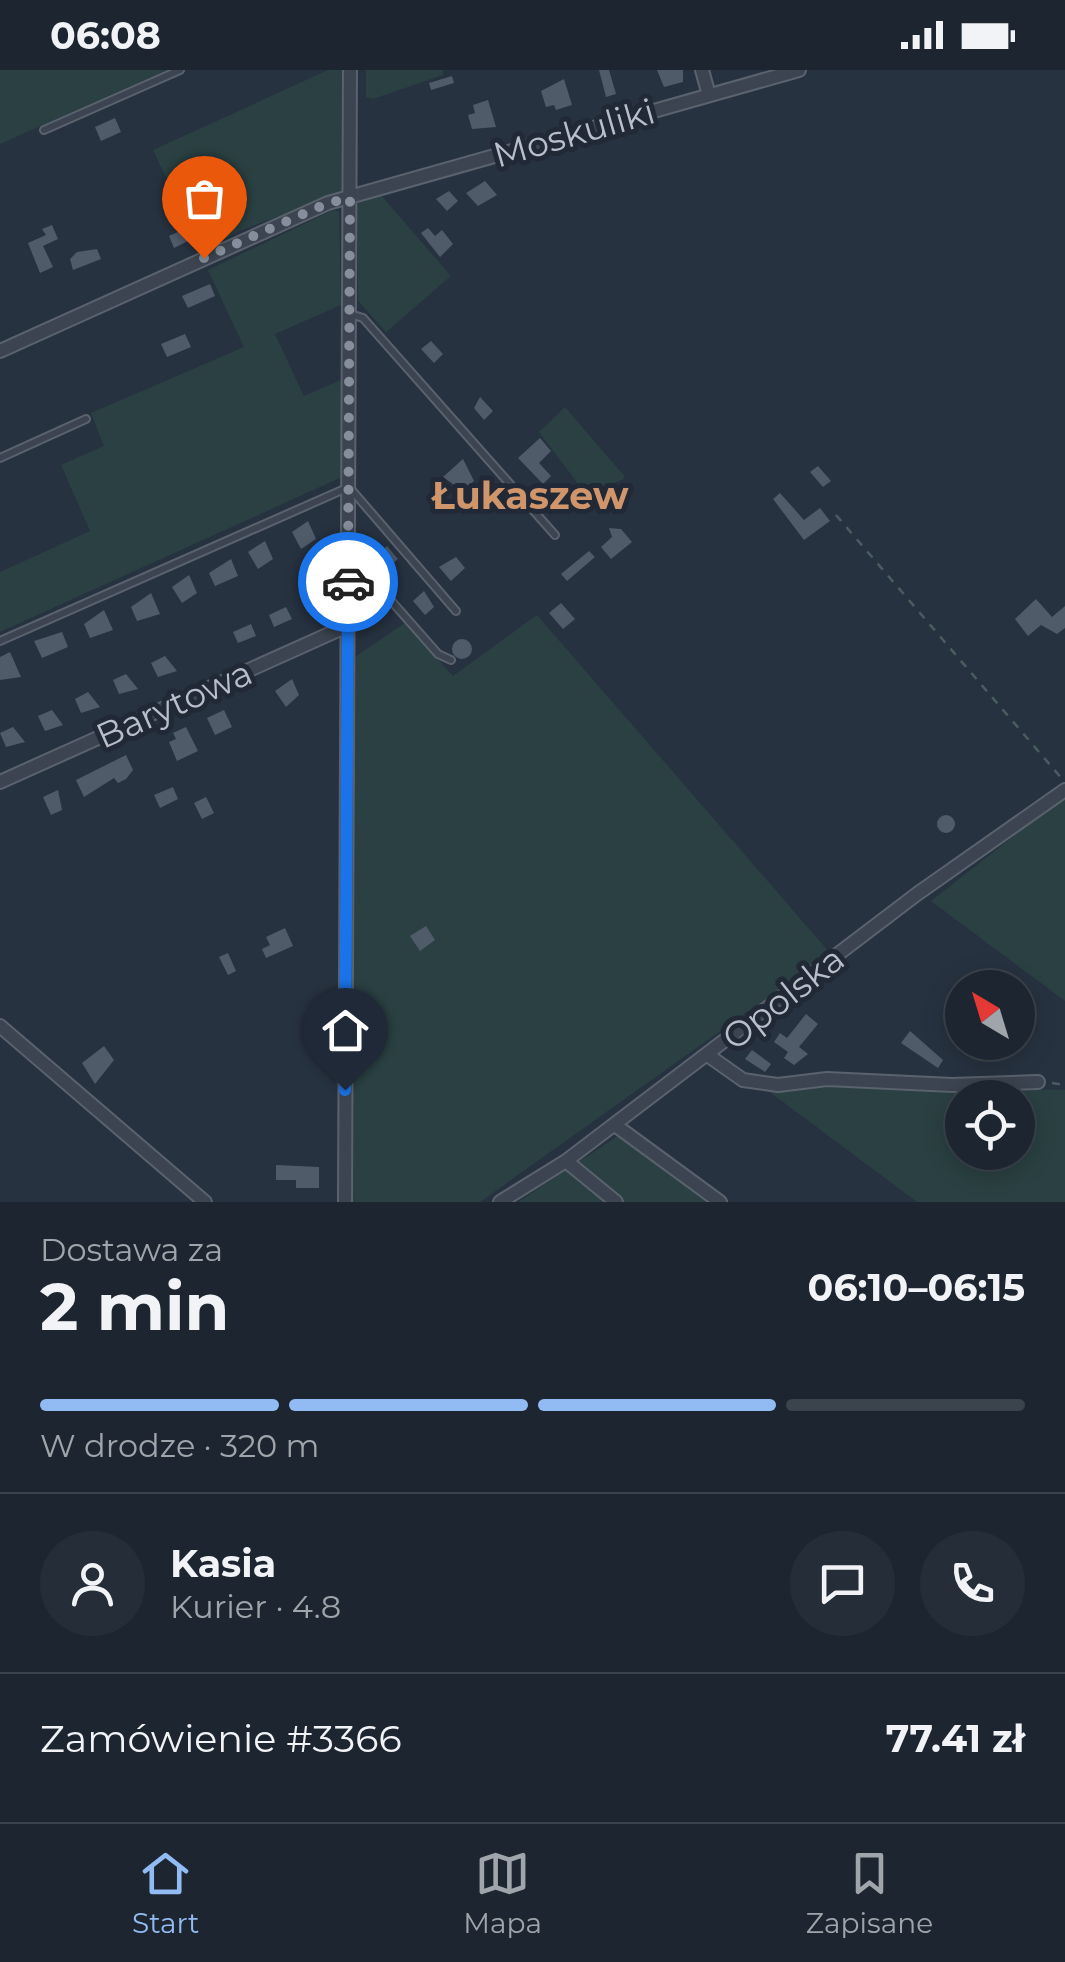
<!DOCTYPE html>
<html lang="pl">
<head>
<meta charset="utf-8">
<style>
	:root { --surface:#1d2630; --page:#252e38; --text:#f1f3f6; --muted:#a0a5ab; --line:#3b434c; --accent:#93bbf3 }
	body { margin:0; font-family:Montserrat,sans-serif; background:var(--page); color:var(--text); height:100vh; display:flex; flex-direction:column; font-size:38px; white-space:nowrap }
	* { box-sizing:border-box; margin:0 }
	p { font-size:32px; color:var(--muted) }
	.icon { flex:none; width:55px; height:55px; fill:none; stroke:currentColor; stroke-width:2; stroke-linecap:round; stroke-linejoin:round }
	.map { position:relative; height:1132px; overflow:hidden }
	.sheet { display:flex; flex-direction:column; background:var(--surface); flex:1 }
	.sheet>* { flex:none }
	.needle { width:65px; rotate:322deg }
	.tools { position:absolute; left:945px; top:900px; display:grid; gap:20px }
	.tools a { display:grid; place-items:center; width:90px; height:90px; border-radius:50%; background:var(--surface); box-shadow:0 5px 25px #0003,0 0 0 2px var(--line); font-size:50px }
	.pin { position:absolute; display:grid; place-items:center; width:85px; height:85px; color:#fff; margin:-102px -42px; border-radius:50% 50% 50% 0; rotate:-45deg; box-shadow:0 0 10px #0007 }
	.pin .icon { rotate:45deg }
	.courier { position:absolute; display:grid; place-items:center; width:100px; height:100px; margin:-50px; border:8px solid #1a73e8; border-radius:50%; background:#fff; color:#222; box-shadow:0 2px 12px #0007 }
	.head em { font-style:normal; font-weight:700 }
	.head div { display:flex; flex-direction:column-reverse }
	.head { display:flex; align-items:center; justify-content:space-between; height:170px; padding:0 40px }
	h1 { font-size:65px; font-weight:700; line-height:75px }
	.bar { display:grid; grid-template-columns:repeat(4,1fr); gap:15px 10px; align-content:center; height:120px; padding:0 40px }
	.bar i { height:12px; border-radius:8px; background:var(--line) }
	.bar .active { background:var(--accent) }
	.bar p { grid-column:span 4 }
	.line { display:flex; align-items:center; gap:25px; padding:0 40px; border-top:2px solid var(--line) }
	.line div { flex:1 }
	.round { display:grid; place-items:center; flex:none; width:105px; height:105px; border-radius:52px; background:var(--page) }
	.status { display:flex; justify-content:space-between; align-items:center; height:70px; padding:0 50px; background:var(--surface); direction:ltr }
	.status svg { height:28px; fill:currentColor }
	.tabs { display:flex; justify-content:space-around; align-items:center; height:140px; border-top:2px solid var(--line); background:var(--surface); font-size:28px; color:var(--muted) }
	.tabs a { display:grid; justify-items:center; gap:5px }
	.tabs .active { color:var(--accent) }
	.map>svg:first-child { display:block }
	.green { fill:#2a4042; fill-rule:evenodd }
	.building { fill:#505b6a }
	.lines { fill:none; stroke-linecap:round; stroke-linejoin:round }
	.service-casing { stroke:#59626d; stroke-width:10 }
	.minor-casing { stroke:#59626d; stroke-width:16 }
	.path { stroke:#495d5f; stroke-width:2.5; stroke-dasharray:8 8; stroke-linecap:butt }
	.service { stroke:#3b4450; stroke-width:6 }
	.minor { stroke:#3b4450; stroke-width:12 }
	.done { stroke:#858e9a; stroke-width:10; stroke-dasharray:0 18 }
	.route { stroke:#1a73e8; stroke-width:12 }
	.labels { text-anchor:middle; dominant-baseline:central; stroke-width:10; stroke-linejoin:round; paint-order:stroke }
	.street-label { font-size:35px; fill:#b8bfca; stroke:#202935 }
	.neighbourhood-label { font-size:38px; font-weight:bold; fill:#d1956c; stroke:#202935 }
</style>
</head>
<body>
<div class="status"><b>06:08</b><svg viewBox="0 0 49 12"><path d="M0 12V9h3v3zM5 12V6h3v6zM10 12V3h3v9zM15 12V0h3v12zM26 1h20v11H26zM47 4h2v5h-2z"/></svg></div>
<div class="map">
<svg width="1065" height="1132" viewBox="0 0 1065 1132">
	<rect width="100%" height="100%" fill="#273240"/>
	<!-- green -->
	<path class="green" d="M0,0H167L0,74Z
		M328,0H344V122L239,161L201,182L153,80Z
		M366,0H443V5L373,29L366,27Z
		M380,124L451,206L386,262L358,231L357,134Z
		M331,141H339L341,235L275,264L304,326L343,309L342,407L0,562V502L90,461L61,395L104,376L91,343L244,277L208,200Z
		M565,337L625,407L622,410L594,420L582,419L539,362Z
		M537,545L830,883L480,1132H353L355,587L405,553L453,606Z
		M1065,726V931L931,831Z
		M857,1014L1065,1020V1132H917L767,1020ZM962,1028H1018V1082H962Z
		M618,1066L711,1132H518Z"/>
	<!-- building -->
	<path class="building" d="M599,0H609L616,24L606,27Z
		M657,0H683V12L664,17Z
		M452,6L454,13L431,20L429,13Z
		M564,9L572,35L556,40L554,35L546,37L541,21Z
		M488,30L496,57L472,59L468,45L475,43L473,35Z
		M115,48L121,62L101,71L95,57Z
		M485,111L497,125L478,136L466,123Z
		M449,121L458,131L447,141L436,129Z
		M52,155L58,169L43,176L53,197L40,203L28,173L46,165L42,159Z
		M428,158L435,166L442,160L453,174L440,187L421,163Z
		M182,160L188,171L174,178L169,166Z
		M97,179L101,189L73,200L70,189L77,182Z
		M210,214L215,226L188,238L182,226Z
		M185,264L191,277L167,287L161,274Z
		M431,271L443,284L434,293L421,279Z
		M480,327L493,341L484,350L474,338Z
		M540,368L551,381L539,393L551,406L543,414L518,388Z
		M463,389L474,411L463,421L443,407Z
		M818,396L831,411L823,417L810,402Z
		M780,423L804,450L820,438L830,451L804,470L773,429Z
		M308,451L316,469L301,479L292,462Z
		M609,458L621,459L632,472L611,489L601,477L612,467Z
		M265,471L273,489L258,499L248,482Z
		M387,476L398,489L387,498L376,485Z
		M589,481L595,487L567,511L561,504Z
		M456,487L465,498L451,511L439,497Z
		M231,489L238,506L215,516L209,503Z
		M189,505L197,523L182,533L172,517Z
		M424,521L434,537L425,545L413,531Z
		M151,523L160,544L137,551L131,537Z
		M319,523L324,534L307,542L302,530Z
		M1036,529L1052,547L1065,536V558L1057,564L1041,555L1028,566L1015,549Z
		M561,533L575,549L563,559L549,543Z
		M286,537L292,549L274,557L269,545Z
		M104,540L113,560L90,568L84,554Z
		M251,554L256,566L238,573L233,562Z
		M62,562L68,577L42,588L34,571Z
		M452 579a10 10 0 1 1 20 0a10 10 0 1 1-20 0Z
		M10,582L21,607L0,610V587Z
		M165,586L177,601L158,607L151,593Z
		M126,604L138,619L119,624L113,610Z
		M292,609L299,625L286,637L275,621Z
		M88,622L100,637L81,643L75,629Z
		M52,640L63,655L45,661L38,646Z
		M224,640L232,657L215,665L207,648Z
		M13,657L25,672L6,677L0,663Z
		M186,657L198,681L177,691L169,672L176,669L173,663Z
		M126,685L133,700L126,709L118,713L114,708L84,727L76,710Z
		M173,717L178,729L160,738L154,725Z
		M58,720L62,740L51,745L43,727Z
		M206,727L214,743L202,749L194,733Z
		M937 754a9 9 0 1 1 18 0a9 9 0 1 1-18 0Z
		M426,856L435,870L420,881L410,866Z
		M285,858L293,876L266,888L262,879L270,875L266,867Z
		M228,883L236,901L228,905L219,887Z
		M806,944L818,954L799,977L808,984L794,995L784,988L788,982L774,972L780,963L787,968Z
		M910,961L943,990L938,998L901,973Z
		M104,976L114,990L95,1014L82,993Z
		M752,980L771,994L765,1002L745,989Z
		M276,1095L319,1097V1118H296V1110H276Z"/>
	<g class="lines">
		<defs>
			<path id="service" d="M44,60L180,0
				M350,244L363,248L555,465
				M0,388L86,349
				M350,484L438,584L451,590
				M0,571L349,417L456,541"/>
			<path id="minor" d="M702,0L709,25
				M0,281L328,133L799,0
				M0,712L347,556
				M0,956L205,1132
				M709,986L743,1010L778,1015L827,1009L952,1015L1038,1012
				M615,1055L720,1132
				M566,1091L616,1132
				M345,1132L350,0
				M500,1132L566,1091L917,824L1065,720"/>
		</defs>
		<!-- service casing -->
		<use href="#service" class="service-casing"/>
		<!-- minor casing -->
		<use href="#minor" class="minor-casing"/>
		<!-- path -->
		<path class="path" d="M836,445L1063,710
			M1052,1013L1065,1015"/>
		<!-- service -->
		<use href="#service" class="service"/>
		<!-- minor -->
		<use href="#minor" class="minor"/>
	</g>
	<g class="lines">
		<!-- done -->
		<path class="done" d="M204,188L328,133L350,128L348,512"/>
		<!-- route -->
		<path class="route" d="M345,1020L348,512"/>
	</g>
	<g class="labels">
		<!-- street labels -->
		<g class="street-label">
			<text transform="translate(574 63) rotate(-16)">Moskuliki</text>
			<text transform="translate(174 634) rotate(-24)">Barytowa</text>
			<text transform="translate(783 928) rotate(-38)">Opolska</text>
		</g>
		<!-- neighbourhood labels -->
		<g class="neighbourhood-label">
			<text x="530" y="425">Łukaszew</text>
		</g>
	</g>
</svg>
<div class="tools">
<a><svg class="needle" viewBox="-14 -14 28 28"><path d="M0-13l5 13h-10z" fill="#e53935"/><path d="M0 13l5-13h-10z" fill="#a0a5ab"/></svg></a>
<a><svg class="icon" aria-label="locate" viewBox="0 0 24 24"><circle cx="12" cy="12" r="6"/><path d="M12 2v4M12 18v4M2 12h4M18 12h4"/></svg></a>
</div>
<div class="pin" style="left:204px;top:188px;background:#ea580c"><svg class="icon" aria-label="bag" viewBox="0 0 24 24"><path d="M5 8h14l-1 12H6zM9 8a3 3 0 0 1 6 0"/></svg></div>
<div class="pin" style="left:345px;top:1020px;background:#1f2937"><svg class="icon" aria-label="home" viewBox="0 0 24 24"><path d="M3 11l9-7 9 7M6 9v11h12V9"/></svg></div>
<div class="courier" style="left:348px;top:512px"><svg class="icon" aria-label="car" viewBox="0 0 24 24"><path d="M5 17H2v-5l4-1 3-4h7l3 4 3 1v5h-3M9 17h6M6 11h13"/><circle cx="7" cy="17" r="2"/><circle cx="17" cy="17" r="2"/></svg></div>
</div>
<section class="sheet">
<div class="head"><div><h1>2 min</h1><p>Dostawa za</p></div><em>06:10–06:15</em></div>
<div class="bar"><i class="active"></i><i class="active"></i><i class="active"></i><i></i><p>W drodze · 320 m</p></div>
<div class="line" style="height:180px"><a class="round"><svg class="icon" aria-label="person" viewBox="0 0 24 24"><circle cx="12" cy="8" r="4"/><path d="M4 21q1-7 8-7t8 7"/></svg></a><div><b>Kasia</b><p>Kurier · 4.8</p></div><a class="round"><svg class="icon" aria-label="chat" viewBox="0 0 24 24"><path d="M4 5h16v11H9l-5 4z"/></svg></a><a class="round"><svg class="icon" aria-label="phone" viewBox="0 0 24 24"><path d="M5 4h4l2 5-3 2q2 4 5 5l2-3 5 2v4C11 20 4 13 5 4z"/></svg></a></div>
<div class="line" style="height:130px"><div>Zamówienie #3366</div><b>77.41 zł</b></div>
</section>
<nav class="tabs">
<a class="active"><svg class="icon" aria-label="home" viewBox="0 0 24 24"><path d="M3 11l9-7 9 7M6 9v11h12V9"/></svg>Start</a>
<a><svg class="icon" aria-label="map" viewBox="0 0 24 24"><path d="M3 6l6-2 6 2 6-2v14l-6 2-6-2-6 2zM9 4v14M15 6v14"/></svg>Mapa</a>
<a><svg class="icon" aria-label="saved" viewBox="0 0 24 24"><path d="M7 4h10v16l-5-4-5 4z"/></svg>Zapisane</a>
</nav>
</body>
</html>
